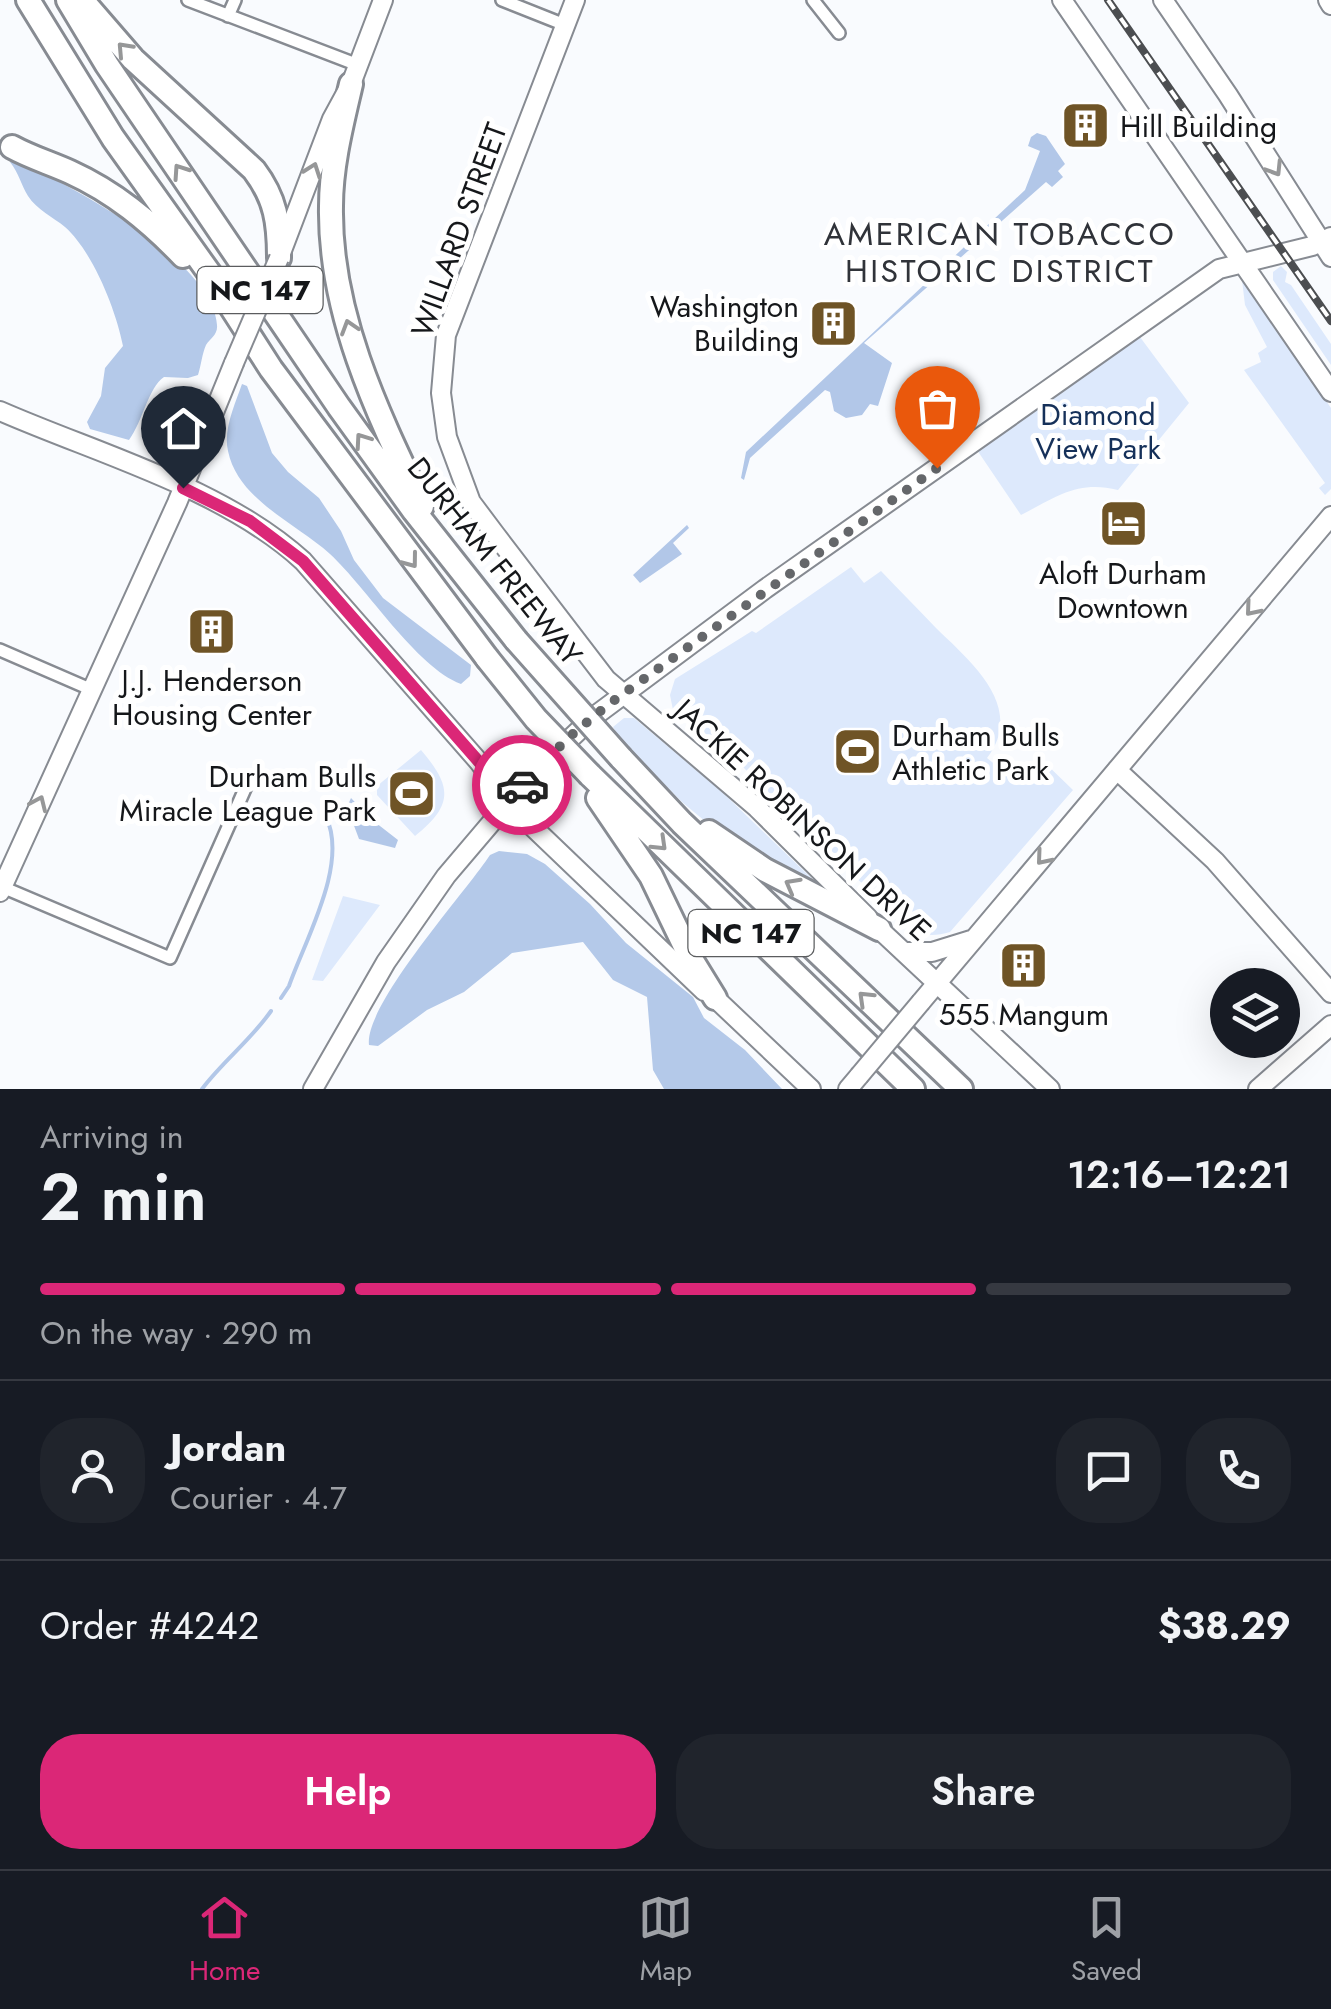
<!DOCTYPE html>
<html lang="en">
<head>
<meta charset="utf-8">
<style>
	:root { --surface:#171b24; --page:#20242c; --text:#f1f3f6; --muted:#9ea1a6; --line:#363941; --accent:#db2777 }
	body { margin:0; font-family:Jost,sans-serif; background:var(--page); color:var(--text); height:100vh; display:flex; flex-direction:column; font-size:38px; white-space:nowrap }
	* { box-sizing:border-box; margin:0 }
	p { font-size:32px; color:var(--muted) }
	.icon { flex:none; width:55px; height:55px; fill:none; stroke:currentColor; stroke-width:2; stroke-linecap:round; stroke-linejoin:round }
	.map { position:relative; height:1089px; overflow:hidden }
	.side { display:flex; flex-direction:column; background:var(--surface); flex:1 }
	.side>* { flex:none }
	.fabs { position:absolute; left:1210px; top:968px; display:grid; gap:20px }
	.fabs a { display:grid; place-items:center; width:90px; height:90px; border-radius:50%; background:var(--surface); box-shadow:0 10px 40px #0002; font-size:50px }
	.pin { position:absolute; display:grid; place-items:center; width:85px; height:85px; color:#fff; margin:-102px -42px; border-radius:50% 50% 50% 0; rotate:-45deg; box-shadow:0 0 10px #0007 }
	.pin .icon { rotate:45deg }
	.courier { position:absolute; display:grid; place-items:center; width:100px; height:100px; margin:-50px; border:8px solid #db2777; border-radius:50%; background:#fff; color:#222; box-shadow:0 2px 12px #0007 }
	.head em { font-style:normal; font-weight:600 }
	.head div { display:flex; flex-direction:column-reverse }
	.head { display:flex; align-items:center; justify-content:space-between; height:170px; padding:0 40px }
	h1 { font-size:65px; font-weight:600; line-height:75px }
	.bar { display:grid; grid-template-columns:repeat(4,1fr); gap:15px 10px; align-content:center; height:120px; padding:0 40px }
	.bar i { height:12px; border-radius:8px; background:var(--line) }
	.bar .current { background:var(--accent) }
	.bar p { grid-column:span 4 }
	.line { display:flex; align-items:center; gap:25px; padding:0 40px; border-top:2px solid var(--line) }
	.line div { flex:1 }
	.round { display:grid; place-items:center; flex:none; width:105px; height:105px; border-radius:40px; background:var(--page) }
	.primary-button { display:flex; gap:20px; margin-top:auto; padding:20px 40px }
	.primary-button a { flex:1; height:115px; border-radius:40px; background:var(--accent); color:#fff; font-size:40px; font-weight:600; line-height:115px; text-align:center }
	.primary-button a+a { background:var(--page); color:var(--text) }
	.tabs { display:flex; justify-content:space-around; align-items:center; height:140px; border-top:2px solid var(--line); background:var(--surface); font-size:28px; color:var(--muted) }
	.tabs a { display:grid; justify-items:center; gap:5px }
	.tabs .current { color:var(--accent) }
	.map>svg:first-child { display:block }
	.green { fill:#dde9fc }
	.forest { fill:#b4c9e9 }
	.water { fill:#b2c7e8 }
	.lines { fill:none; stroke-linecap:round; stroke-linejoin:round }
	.stream { stroke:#b2c7e8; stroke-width:4 }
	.street-casing { stroke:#878b92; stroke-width:16 }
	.secondary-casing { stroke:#878b92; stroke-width:22 }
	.primary-casing { stroke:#878b92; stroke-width:22 }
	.highway-casing { stroke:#878b92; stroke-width:28 }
	.street { stroke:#fff; stroke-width:11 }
	.secondary { stroke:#fff; stroke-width:18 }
	.primary { stroke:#fff; stroke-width:18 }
	.highway { stroke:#fff; stroke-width:22 }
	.rail-casing { stroke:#4c4e51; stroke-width:8 }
	.rail { stroke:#fff; stroke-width:4; stroke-dasharray:11; stroke-linecap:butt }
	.secondary-bridge-casing { stroke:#878b92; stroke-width:22; stroke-linecap:butt }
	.primary-bridge-casing { stroke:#878b92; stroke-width:22; stroke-linecap:butt }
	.highway-bridge-casing { stroke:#878b92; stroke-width:28; stroke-linecap:butt }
	.secondary-bridge { stroke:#fff; stroke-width:18 }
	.primary-bridge { stroke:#fff; stroke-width:18 }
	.highway-bridge { stroke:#fff; stroke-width:22 }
	.oneway { stroke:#969798 }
	.done { stroke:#65676a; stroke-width:10; stroke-dasharray:0 18 }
	.route { stroke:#db2777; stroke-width:12 }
	.labels { text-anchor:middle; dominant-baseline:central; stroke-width:10; stroke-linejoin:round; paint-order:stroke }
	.shield { fill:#fff; stroke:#5b5d5f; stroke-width:2.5 }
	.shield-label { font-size:28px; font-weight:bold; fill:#15171a }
	.poi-label { font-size:30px; fill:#15171a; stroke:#fff }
	.street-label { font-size:30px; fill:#15171a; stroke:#fff }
	.park-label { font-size:30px; fill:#153059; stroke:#fff }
	.neighbourhood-label { font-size:32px; letter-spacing:2.5px; fill:#303339; stroke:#fff }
</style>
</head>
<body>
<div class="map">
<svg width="1331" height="1089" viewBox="0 0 1331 1089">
	<rect width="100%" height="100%" fill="#f9fbfe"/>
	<!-- green -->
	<path class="green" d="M1281,266L1287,272L1285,282L1291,285L1331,344V365L1273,280V272Z
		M1242,280L1331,408V489L1325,495L1319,488L1325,483L1244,370L1261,362L1258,353L1267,347L1245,305Z
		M1140,337L1189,403L1118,490C1078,480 1056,497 1021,515L977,450Z
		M851,567L864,583L881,571C899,590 918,609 936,628C971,662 1026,707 987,758L1007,774L1017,763L1030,774L1042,760L1073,790L950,932C911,944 900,917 874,893L880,887L871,880L865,886L812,837L819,828L809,820L802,827L743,767L739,769L673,710L670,695L675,679L752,631L756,633Z
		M624,718H634L721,791L830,896L724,837L682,802L622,742L613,727Z
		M421,750C452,786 454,805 415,836L377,795V786Z
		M343,896L380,905L323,981L312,980Z"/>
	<!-- forest -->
	<path class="forest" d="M16,160C69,185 213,260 217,325C218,335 210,338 206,345C202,354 201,366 198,375L188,378L164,377C148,388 143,421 129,440L90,429L87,422L101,396L105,368L123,346C116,310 93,252 65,227C53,217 37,210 28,196C21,185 19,173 10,162Z
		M242,384L247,386L272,453L288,472L319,498L341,531L354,560L383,598L471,665L470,676L461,684C416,667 367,588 330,554C296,523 238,500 228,451C223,430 235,404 242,384Z
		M499,851L527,854L545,864L590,904L626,943L693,997L704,1018L745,1050L782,1089H664L653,1070L647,997L613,980L583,942L512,953L464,992L427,1010L378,1046L369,1045C364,1005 465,893 490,855Z"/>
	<!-- water -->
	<path class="water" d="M1037,133L1046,136L1065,164L1058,171L1063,177L1052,187L1046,182L864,343L892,363L878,406L870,404L862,415L846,418L834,411L830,392L825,390L750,458L744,480L741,478L746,452L1025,190L1040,151L1028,146L1031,137Z
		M687,525L689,528L673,543L682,554L640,583L633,575Z
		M351,798L371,819L398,840L395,848L359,839L347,807Z"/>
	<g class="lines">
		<!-- stream -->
		<path class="stream" d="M281,998L289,986C305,940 349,864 326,817
			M202,1089C223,1061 251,1040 271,1011"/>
		<defs>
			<path id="street" d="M188,0L358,65
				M502,0L565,25
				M813,0L839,33
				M228,16L235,0
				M0,650L90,689
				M0,886L170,958L248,782"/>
			<path id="secondary" d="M575,0L446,335L441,393L447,437L471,502L495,534L606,679L757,808L868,918
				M1062,0L1331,392
				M1328,0L1331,5
				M281,253L332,119L351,84L383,0
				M0,411C98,454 223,488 303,561L479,762L515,810L704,991
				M1117,770L1215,861L1331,993
				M0,892L177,503L234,363
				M313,1089L386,962L446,876L531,776L592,718L765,589L1219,269L1312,246L1331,237"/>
			<path id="primary" d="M1163,0L1228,95L1331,257
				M879,929L1050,1089
				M905,952H932L974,939
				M715,998L811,1089
				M921,1002L1331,516
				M848,1089L859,1076
				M1258,1089L1331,1025"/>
			<path id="highway" d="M28,0L113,138L210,274L271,369L487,658
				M68,0L107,65L339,407L414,511L516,640
				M82,0L133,59L254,170C276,199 279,223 279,258
				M351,84C342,123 331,165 331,206C329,313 377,412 422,506
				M12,147C30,157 50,163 70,172C114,192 149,221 183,256
				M621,758L682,823L961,1089
				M590,775L913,1089
				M598,798L651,876L691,959L715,998
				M709,832L765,870L879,929"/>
		</defs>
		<!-- street casing -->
		<use href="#street" class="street-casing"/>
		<!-- secondary casing -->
		<use href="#secondary" class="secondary-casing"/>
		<!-- primary casing -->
		<use href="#primary" class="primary-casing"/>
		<!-- highway casing -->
		<use href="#highway" class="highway-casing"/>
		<!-- street -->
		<use href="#street" class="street"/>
		<!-- secondary -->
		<use href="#secondary" class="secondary"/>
		<!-- primary -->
		<use href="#primary" class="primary"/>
		<!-- highway -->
		<use href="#highway" class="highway"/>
		<defs>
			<path id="rail" d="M1108,0L1331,321"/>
		</defs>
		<!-- rail casing -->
		<use href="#rail" class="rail-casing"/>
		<!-- rail -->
		<use href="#rail" class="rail"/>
		<defs>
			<path id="secondary-bridge" d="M234,363L279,258"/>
			<path id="primary-bridge" d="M859,1076L921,1002"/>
			<path id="highway-bridge" d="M516,640L621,758
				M487,658L536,719L590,775"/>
		</defs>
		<!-- secondary-bridge casing -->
		<use href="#secondary-bridge" class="secondary-bridge-casing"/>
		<!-- primary-bridge casing -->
		<use href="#primary-bridge" class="primary-bridge-casing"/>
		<!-- highway-bridge casing -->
		<use href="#highway-bridge" class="highway-bridge-casing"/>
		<!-- secondary-bridge -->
		<use href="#secondary-bridge" class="secondary-bridge"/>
		<!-- primary-bridge -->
		<use href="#primary-bridge" class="primary-bridge"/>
		<!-- highway-bridge -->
		<use href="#highway-bridge" class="highway-bridge"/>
	</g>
	<!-- one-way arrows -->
	<defs><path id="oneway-chevron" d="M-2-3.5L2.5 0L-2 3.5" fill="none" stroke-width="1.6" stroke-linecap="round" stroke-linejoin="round" transform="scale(2.5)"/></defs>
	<g class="oneway">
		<use href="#oneway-chevron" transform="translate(124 49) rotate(-133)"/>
		<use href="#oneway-chevron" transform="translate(1275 169) rotate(58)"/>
		<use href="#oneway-chevron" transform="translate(313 170) rotate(-70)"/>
		<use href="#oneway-chevron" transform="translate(180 171) rotate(-124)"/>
		<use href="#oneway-chevron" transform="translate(349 327) rotate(-107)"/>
		<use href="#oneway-chevron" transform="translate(362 440) rotate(-125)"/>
		<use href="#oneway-chevron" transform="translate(411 561) rotate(53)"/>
		<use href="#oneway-chevron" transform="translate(1252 609) rotate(130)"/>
		<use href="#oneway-chevron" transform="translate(39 803) rotate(-66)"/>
		<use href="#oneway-chevron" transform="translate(660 844) rotate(44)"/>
		<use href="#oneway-chevron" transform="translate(1043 858) rotate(130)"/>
		<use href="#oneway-chevron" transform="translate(792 885) rotate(-151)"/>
		<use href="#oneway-chevron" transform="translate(865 998) rotate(-136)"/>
	</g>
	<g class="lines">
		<!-- done -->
		<path class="done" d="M522,785L568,738L609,704L937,468"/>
		<!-- route -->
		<path class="route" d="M183,488L250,521L303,561L479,762L508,801L522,785"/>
	</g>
	<!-- icons -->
	<defs>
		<symbol id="building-square" viewBox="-11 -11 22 22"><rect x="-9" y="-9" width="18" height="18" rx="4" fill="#6f5426" stroke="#fff"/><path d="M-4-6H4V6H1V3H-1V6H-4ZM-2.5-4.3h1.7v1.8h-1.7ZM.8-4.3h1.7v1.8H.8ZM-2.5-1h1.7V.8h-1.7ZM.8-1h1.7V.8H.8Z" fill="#fff"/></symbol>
		<symbol id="hotel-square" viewBox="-11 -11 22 22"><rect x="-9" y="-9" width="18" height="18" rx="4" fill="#6f5426" stroke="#fff"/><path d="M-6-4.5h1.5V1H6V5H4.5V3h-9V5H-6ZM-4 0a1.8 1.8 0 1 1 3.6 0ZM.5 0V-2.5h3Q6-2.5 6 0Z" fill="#fff"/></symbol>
		<symbol id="stadium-square" viewBox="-11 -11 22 22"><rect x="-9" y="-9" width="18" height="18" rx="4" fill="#6f5426" stroke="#fff"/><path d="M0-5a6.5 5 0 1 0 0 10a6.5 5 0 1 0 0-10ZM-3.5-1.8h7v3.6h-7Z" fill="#fff"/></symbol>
	</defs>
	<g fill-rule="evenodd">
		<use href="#building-square" x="1058" y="98" width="55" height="55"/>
		<use href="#building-square" x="806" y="296" width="55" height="55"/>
		<use href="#hotel-square" x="1096" y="496" width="55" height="55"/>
		<use href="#building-square" x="184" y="604" width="55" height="55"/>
		<use href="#stadium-square" x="830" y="724" width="55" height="55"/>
		<use href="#stadium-square" x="384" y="766" width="55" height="55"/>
		<use href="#building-square" x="996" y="938" width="55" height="55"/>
	</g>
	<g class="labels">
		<!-- shield labels -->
		<g class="shield">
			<rect x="197.5" y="267" width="125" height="46" rx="8"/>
			<rect x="688.5" y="910" width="125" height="46" rx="8"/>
		</g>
		<g class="shield-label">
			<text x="260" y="290">NC 147</text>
			<text x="751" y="933">NC 147</text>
		</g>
		<!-- poi labels -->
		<g class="poi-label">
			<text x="1120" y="126" text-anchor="start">Hill Building</text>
			<text x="799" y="306" text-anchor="end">Washington<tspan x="799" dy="34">Building</tspan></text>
			<text x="1123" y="573">Aloft Durham<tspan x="1123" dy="34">Downtown</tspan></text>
			<text x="212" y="680">J.J. Henderson<tspan x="212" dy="34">Housing Center</tspan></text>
			<text x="892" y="735" text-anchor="start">Durham Bulls<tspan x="892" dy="34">Athletic Park</tspan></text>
			<text x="376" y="776" text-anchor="end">Durham Bulls<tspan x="376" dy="34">Miracle League Park</tspan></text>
			<text x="1024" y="1014">555 Mangum</text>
		</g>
		<!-- street labels -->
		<g class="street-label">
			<text transform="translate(459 230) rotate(-70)">WILLARD STREET</text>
			<text transform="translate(495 561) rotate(51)">DURHAM FREEWAY</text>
			<text transform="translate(803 820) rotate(43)">JACKIE ROBINSON DRIVE</text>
		</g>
		<!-- park labels -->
		<g class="park-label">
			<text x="1098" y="414">Diamond<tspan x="1098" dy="34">View Park</tspan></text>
		</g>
		<!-- neighbourhood labels -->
		<g class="neighbourhood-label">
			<text x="1000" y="234">AMERICAN TOBACCO<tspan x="1000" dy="37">HISTORIC DISTRICT</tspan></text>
		</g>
	</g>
</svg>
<div class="fabs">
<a><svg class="icon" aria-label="layers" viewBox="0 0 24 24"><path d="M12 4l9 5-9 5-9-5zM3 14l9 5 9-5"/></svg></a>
</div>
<div class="pin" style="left:937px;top:468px;background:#ea580c"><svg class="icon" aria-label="bag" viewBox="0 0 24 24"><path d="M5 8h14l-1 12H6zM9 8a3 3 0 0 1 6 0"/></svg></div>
<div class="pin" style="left:183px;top:488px;background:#1f2937"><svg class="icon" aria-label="home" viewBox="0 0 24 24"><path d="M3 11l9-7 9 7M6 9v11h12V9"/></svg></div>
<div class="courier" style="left:522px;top:785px"><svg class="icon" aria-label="car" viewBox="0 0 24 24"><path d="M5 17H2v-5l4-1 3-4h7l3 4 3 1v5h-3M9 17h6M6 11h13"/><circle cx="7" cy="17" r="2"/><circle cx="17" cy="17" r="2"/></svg></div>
</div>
<section class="side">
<div class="head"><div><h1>2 min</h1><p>Arriving in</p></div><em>12:16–12:21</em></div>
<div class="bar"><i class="current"></i><i class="current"></i><i class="current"></i><i></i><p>On the way · 290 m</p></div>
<div class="line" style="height:180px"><a class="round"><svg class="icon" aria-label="person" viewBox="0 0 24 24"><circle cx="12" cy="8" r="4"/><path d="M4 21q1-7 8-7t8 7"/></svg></a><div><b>Jordan</b><p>Courier · 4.7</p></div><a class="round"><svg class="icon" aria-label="chat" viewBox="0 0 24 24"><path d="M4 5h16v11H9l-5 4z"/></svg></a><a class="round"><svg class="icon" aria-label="phone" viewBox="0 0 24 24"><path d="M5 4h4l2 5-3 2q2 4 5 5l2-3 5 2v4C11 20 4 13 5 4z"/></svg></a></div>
<div class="line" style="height:130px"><div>Order #4242</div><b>$38.29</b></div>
<div class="primary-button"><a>Help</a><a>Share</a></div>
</section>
<nav class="tabs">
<a class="current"><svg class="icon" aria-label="home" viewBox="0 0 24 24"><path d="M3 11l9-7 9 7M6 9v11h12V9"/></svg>Home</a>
<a><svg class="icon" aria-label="map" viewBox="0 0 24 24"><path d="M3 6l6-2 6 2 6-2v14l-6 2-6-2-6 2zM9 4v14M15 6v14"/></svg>Map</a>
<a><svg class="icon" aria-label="saved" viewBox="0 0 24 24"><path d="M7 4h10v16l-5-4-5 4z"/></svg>Saved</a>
</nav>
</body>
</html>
